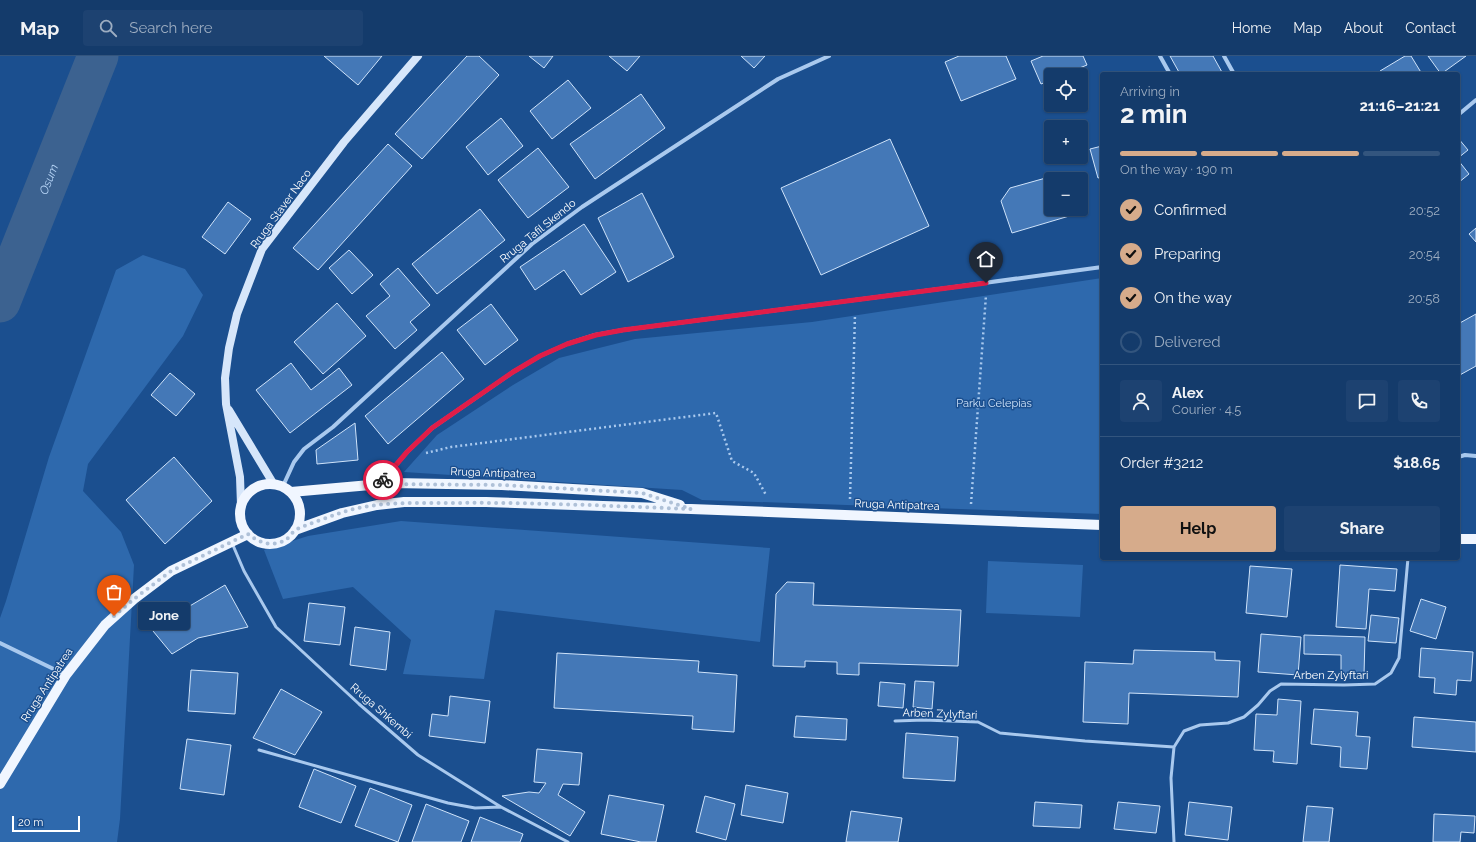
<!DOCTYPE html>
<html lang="en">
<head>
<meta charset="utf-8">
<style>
	:root { --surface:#143b6b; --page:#1d4271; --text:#f1f3f6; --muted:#9dadc1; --line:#33557e; --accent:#d6ab8b }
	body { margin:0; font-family:Raleway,sans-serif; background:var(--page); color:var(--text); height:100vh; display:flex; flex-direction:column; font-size:15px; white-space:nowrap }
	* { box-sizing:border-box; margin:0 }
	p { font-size:13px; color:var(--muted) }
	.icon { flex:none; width:22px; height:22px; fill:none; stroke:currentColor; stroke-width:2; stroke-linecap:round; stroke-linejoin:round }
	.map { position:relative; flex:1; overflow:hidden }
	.details { position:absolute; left:1100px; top:16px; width:360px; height:488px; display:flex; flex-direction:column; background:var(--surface); border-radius:4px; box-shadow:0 1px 3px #0004,0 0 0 1px var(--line) }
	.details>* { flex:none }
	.fabs { position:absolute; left:1044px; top:12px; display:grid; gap:8px }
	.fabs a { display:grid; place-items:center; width:44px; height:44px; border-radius:4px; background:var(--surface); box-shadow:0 1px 3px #0004,0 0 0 1px var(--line); font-size:20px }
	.scale { position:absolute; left:12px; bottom:10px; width:68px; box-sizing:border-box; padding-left:4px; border:2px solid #fff; border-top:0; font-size:11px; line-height:14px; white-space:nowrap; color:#fff; -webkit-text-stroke:3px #1b4f8f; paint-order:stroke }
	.pin { position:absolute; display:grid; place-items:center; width:34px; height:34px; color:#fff; margin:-41px -17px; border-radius:50% 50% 50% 0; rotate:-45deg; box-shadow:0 0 4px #0007 }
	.pin .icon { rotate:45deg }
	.courier { position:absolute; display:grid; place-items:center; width:40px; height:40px; margin:-20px; border:3px solid #e11d48; border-radius:50%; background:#fff; color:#222; box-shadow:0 1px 5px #0007 }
	.bubble { position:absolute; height:28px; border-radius:4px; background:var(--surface); box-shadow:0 1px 3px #0004,0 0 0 1px var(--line); font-size:13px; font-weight:700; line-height:28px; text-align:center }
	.summary em { font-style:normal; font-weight:700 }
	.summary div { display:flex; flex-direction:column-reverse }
	.summary { display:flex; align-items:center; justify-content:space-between; height:68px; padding:0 20px }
	h1 { font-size:26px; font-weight:700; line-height:30px }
	.bar { display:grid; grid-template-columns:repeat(4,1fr); gap:6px 4px; align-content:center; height:48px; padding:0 20px }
	.bar i { height:5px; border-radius:3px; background:var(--line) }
	.bar .active { background:var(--accent) }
	.bar p { grid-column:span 4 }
	.line { display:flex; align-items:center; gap:10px; padding:0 20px; border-top:1px solid var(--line) }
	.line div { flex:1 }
	.round { display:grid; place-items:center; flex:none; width:42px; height:42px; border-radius:4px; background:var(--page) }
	ol { padding:0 20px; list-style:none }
	li { display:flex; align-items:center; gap:12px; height:44px }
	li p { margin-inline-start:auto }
	li .icon { padding:4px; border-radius:50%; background:var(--accent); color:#111; stroke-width:4 }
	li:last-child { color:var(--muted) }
	li i { width:22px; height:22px; border:2px solid var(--line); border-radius:50% }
	.cta { display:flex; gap:8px; margin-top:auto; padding:8px 20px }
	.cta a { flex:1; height:46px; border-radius:4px; background:var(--accent); color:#111; font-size:16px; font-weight:700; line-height:46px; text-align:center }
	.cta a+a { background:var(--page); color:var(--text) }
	header { display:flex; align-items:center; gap:24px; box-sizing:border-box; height:56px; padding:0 20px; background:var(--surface); border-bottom:1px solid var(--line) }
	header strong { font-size:19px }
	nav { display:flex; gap:22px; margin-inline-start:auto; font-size:14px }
	.search { width:280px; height:36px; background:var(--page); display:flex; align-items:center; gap:10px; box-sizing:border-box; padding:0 14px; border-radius:4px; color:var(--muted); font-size:15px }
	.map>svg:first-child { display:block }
	.green { fill:#2e69ad }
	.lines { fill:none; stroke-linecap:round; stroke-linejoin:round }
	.river { stroke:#3c6290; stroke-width:41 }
	.building { fill:#4478b7; stroke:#cfe3fa }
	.path { stroke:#a9c9ee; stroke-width:2.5; stroke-dasharray:2 3; stroke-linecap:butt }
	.lane { stroke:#a9c9ee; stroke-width:3 }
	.street { stroke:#a9c9ee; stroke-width:4 }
	.secondary { stroke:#d6e6fa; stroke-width:8 }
	.primary { stroke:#f0f6ff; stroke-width:10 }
	.done { stroke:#afc1d8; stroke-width:4; stroke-dasharray:0 7.2 }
	.route { stroke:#e11d48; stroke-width:5 }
	.labels { text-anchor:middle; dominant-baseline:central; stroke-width:3; stroke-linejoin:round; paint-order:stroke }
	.street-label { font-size:11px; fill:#fff; stroke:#1b4f8f }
	.park-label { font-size:11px; fill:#cfe3fa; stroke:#1b4f8f }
	.water-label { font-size:12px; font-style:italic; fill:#b5d3f5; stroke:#1b4f8f }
</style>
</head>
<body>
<header>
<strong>Map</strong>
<div class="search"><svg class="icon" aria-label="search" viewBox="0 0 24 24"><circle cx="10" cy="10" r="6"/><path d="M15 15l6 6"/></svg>Search here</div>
<nav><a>Home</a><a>Map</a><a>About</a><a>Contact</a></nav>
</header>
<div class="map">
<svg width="1476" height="786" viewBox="0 0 1476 786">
	<rect width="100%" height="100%" fill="#1b4f8f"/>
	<!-- green -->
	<path class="green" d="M143,199L185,213L203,239L183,280L88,408L83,435L121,476L134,509L120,763L117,786H0V562L6,545L49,401L116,214Z
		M1102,222V458L702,444L682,434L404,416L437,379L513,329L559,302L635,283L812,266Z
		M401,465L770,492L760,586L495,554L484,623L403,618L411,584L353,531L283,543L264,494L308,480Z
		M988,505L1083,509L1080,561L986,557Z"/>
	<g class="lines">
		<!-- river -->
		<path class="river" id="s1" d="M0,246L98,0"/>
	</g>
	<!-- building -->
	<path class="building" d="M324,0H382L358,29Z
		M467,0H479L499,19L422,103L395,78Z
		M529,0H553L544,12Z
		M609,0H640L627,15Z
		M741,0H765L754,12Z
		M959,0H1006L1016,23L961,45L945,6Z
		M1043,0H1083L1087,9L1062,19H1051V24L1041,28L1031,5Z
		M1170,0H1213L1223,18H1180Z
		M1405,0H1411L1422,18H1381L1380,15Z
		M1428,0H1466L1441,18Z
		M568,24L591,52L552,83L530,55Z
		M641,38L665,72L595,123L570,88Z
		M501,62L523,90L488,119L466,91Z
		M1458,82L1468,94L1458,102Z
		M890,83L929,170L821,219L781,132Z
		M388,88L412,110L318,214L293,192Z
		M1102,90V121L1098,122L1090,93Z
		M538,92L569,131L528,162L498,124Z
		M1458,104L1469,118L1458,127Z
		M1060,118L1064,123H1051V153H1075L1076,158L1012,177L1001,145L1010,132Z
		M642,137L674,201L628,226L598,162Z
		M228,146L251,163L225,198L202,181Z
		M480,153L505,184L437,238L412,208Z
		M584,168L616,216L581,239L564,214L535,234L520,211Z
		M1476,172V186L1469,178Z
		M349,194L373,219L352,238L329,212Z
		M398,212L430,249L410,266L417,274L395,293L366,260L390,240L380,228Z
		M337,247L366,280L323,318L294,286Z
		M491,248L518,284L485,309L457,274Z
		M1476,258V310L1458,320V268Z
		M442,296L464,323L388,388L365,360Z
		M291,307L311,334L339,312L352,329L290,377L256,334Z
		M170,317L195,338L176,360L151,339Z
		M355,367L358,404L317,408L316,394Z
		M174,401L212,445L165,488L126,444Z
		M1340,509L1397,513L1395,535L1369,533L1366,573L1336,571Z
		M1250,510L1292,513L1287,561L1246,557Z
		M787,526L814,527L813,549L961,554L958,610L859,607V619L837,618V606L805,605V611L773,610L776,538Z
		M225,529L248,571L198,582L172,598L153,575L178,557Z
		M1421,543L1446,551L1436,583L1410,575Z
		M309,547L345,551L340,589L304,585Z
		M1371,559L1399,562L1396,587L1368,585Z
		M355,571L390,576L386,614L350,609Z
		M1261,578L1301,581L1298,619L1258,616Z
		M1304,579L1365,581L1364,619L1341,618V599L1304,598Z
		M1421,592L1473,596L1471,625L1457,624L1456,639L1434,637L1435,622L1419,621Z
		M1134,594L1215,596V604L1240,605L1238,641L1129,637L1128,668L1083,666L1085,606L1133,608Z
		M557,597L699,605L698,616L737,619L734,676L692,673L693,660L554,652Z
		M191,614L238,617L235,658L188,655Z
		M915,625L934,626L932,653L913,651Z
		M880,626L905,628L903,652L878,650Z
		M281,633L322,656L295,699L253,682Z
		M450,640L490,645L485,687L429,680L432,658L448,660Z
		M1278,643L1301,645L1297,708L1273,706L1274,695L1254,694L1256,658L1277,659Z
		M1314,653L1358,656L1356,680L1370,681L1367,713L1340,711L1341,691L1311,688Z
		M796,660L847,663L846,684L794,681Z
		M1414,661L1476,666V696L1412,691Z
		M906,677L958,681L955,725L903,722Z
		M187,683L231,689L224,739L180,733Z
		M537,693L582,697L579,729L563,728L558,739L585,756L570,780L502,740L529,736L539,737L546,727L534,726Z
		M314,713L356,730L341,767L299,751Z
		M746,729L788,737L783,767L741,759Z
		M370,732L412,749L398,786L355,770Z
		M609,739L664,749L656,786H641L601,778Z
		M705,740L735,748L726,784L696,776Z
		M1035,746L1082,749L1080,772L1033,770Z
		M1118,746L1160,750L1156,777L1114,773Z
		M1189,746L1232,751L1228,784L1185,779Z
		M426,748L469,765L461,786H412Z
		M1307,750L1333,752L1329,786H1303Z
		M851,755L902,762L898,786H846Z
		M1434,758L1475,760L1474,777L1461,776L1460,786H1433Z
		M480,761L523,778L520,786H471Z"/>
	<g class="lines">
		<!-- path -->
		<path class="path" d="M426,397L451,391L716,357L732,405L754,417L766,439
			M850,443L855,258
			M971,448L986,239"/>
		<!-- lane -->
		<path class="lane" d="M232,487L244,515L276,571L359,648L418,699L501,751L568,786
			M895,665L924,664L978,666L1000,677L1085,685L1174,691L1184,675L1200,669L1228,667L1244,661L1258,649L1270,635L1281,628L1344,629L1375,628L1391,617L1399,602L1408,502
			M259,694L448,747L475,752L501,751
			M1174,786L1171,722L1174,691"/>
		<!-- street -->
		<path class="street" d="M1160,0L1170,18
			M1224,0L1234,18
			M1458,59L1476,44
			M1458,401L1465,399L1476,400
			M381,427L407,396L432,372L513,316L540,300L567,288L595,279L623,274L947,232L1102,211
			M283,430L294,406L304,393L333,371L532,188L582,151L778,23L829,0
			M0,587L66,619"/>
		<!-- secondary -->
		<path class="secondary" d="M229,354L273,427
			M241,449L240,421L226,348L225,322L229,292L237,258L262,193L344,86L418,0"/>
		<!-- primary -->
		<path class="primary" d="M240 458a30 30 0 1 1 60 0a30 30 0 1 1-60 0Z
			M291,436L393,427L502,429L642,437L680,449
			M295,474L342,457L377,449L404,446H486L691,453L1102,469
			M1458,483H1476
			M0,728L66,619L105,569L134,543L171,515L248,478"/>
	</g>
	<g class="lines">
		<!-- done -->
		<path class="done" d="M114,560L134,543L171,515L248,478C259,487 274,492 287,483C290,480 293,475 297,473C311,467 326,462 340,457C376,445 414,447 451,447C531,446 611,450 691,453L642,437L502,429L380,428L383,424"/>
		<!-- route -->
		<path class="route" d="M383,424L407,396L432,372L513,316L540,300L567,288L596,279L623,274L986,227"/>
	</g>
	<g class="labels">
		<!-- street labels -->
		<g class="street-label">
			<text transform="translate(281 153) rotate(-54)">Rruga Staver Naco</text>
			<text transform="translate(538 175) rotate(-39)">Rruga Tafil Skendo</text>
			<text transform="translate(493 417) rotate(2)">Rruga Antipatrea</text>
			<text transform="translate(897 449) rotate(2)">Rruga Antipatrea</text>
			<text x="1331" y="619">Arben Zylyftari</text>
			<text transform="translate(47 629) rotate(-57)">Rruga Antipatrea</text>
			<text transform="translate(381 655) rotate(41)">Rruga Shkembi</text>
			<text transform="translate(940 658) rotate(2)">Arben Zylyftari</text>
		</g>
		<!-- park labels -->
		<g class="park-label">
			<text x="994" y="347">Parku Celepias</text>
		</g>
		<!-- water labels -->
		<g class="water-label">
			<text stroke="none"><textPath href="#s1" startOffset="132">Osum</textPath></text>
		</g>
	</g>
</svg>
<div class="fabs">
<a><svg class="icon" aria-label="locate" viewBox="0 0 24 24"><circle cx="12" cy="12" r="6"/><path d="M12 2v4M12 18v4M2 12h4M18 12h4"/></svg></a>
<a>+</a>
<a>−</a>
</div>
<div class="scale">20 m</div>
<div class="pin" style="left:114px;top:560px;background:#ea580c"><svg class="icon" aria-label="bag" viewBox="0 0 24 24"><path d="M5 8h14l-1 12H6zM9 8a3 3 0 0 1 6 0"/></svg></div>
<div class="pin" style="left:986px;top:227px;background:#1f2937"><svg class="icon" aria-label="home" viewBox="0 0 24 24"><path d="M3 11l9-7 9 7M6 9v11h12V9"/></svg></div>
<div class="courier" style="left:383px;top:424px"><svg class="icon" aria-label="bike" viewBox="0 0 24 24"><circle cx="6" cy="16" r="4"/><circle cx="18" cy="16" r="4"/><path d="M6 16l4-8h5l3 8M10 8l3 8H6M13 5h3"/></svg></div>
<div class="bubble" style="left:138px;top:546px;width:52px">Jone</div>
<section class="details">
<div class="summary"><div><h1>2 min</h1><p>Arriving in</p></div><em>21:16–21:21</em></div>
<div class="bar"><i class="active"></i><i class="active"></i><i class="active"></i><i></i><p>On the way · 190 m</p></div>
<ol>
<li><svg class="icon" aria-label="check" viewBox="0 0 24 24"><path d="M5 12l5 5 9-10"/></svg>Confirmed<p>20:52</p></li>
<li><svg class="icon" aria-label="check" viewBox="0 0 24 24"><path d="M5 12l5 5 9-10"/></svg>Preparing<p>20:54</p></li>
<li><svg class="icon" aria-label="check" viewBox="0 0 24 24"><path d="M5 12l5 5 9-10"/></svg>On the way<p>20:58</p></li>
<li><i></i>Delivered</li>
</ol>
<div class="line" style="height:72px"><a class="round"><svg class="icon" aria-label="person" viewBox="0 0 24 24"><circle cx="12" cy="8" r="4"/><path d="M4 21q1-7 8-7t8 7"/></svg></a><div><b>Alex</b><p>Courier · 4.5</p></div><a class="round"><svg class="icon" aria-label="chat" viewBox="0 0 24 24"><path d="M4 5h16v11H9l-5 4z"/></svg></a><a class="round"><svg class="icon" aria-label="phone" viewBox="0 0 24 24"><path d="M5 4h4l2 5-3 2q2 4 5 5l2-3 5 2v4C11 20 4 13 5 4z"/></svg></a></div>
<div class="line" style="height:52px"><div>Order #3212</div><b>$18.65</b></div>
<div class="cta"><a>Help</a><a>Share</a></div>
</section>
</div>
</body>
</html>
